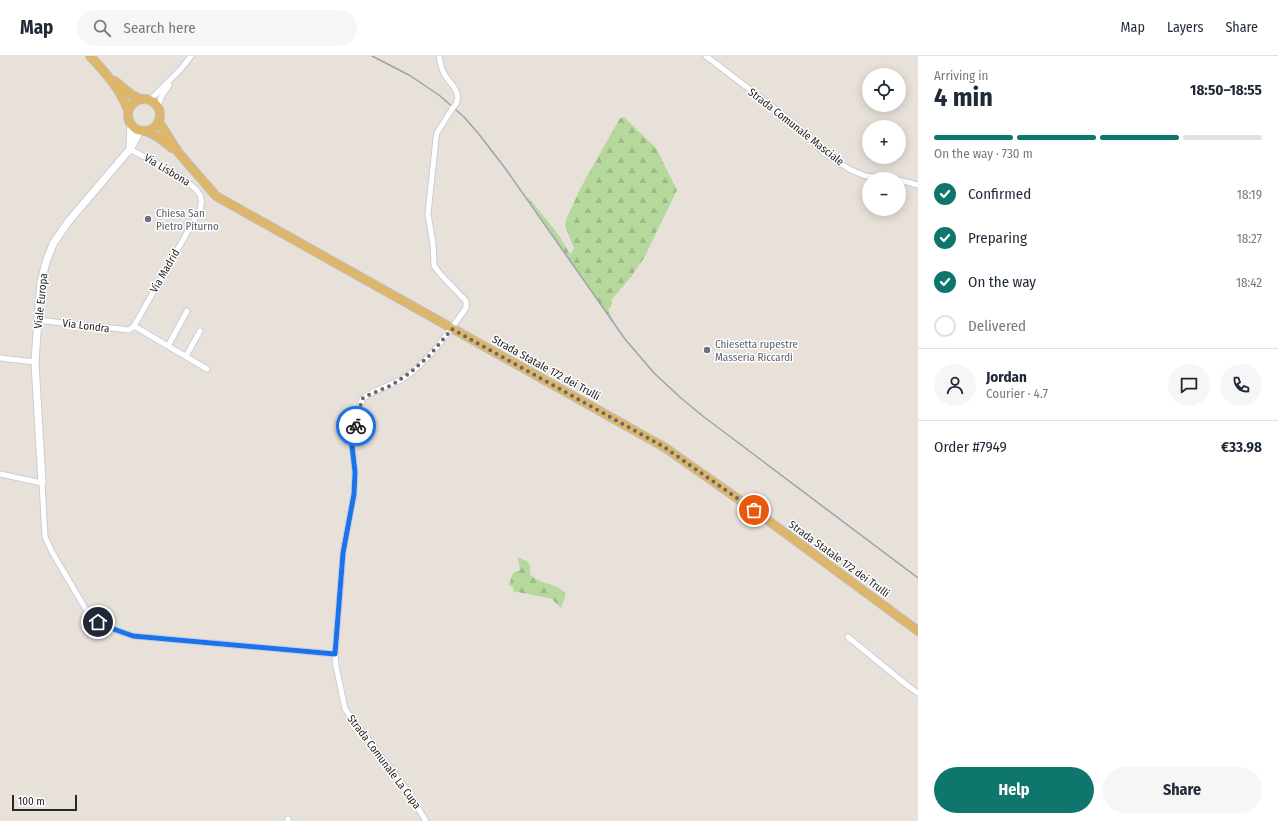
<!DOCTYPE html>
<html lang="en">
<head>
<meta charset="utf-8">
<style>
	:root { --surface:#fff; --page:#f6f6f7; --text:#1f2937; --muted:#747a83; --line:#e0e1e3; --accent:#0f766e }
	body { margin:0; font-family:"Fira Sans Condensed",sans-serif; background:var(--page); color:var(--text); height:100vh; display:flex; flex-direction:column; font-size:15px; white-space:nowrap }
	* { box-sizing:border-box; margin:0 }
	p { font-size:13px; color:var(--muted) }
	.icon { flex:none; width:22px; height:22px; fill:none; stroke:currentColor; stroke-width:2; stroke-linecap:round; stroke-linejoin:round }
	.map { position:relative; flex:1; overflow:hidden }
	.side { display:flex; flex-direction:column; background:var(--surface); width:360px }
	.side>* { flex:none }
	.fabs { position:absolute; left:862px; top:12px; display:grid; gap:8px }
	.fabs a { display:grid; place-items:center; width:44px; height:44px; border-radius:50%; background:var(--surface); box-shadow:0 2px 10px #0003; font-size:20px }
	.scale { position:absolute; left:12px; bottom:10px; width:65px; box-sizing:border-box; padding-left:4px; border:2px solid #272727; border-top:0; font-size:11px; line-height:14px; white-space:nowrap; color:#272727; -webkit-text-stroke:3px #fff; paint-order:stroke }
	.pin { position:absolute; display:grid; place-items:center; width:34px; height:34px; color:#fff; margin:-17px; border:2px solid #fff; border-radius:50%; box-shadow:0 1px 4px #0007 }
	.courier { position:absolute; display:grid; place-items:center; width:40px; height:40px; margin:-20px; border:3px solid #1a73e8; border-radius:50%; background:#fff; color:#222; box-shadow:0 1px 5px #0007 }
	.headline em { font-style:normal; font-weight:700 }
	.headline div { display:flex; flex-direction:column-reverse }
	.headline { display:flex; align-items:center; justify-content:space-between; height:68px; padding:0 16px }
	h1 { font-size:26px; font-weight:700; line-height:30px }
	.bar { display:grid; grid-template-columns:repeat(4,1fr); gap:6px 4px; align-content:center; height:48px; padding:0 16px }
	.bar i { height:5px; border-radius:3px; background:var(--line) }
	.bar .on { background:var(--accent) }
	.bar p { grid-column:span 4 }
	.line { display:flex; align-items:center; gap:10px; padding:0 16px; border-top:1px solid var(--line) }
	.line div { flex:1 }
	.round { display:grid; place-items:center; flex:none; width:42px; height:42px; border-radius:21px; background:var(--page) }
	ol { padding:0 16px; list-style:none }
	li { display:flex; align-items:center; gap:12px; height:44px }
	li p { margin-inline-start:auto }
	li .icon { padding:4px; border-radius:50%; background:var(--accent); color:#fff; stroke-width:4 }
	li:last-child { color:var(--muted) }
	li i { width:22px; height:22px; border:2px solid var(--line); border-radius:50% }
	.cta { display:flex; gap:8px; margin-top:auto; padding:8px 16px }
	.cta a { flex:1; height:46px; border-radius:24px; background:var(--accent); color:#fff; font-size:16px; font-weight:700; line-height:46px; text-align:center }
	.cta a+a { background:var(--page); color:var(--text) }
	header { display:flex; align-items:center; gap:24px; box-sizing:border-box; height:56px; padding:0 20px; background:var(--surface); border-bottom:1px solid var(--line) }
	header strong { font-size:19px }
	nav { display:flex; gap:22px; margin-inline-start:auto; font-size:14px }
	.search { width:280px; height:36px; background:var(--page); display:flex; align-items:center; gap:10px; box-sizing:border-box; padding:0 14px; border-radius:22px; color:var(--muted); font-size:15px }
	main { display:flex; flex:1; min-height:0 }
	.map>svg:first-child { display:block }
	.forest { fill:url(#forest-firs) }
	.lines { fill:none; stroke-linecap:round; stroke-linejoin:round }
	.street-casing { stroke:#c9cdd7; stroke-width:7 }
	.secondary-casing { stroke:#c9cdd7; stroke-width:9 }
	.primary-casing { stroke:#bebebe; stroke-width:10 }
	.street { stroke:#fff; stroke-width:5 }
	.secondary { stroke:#fff; stroke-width:7 }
	.primary { stroke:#deb669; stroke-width:8 }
	.rail { stroke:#9ea2af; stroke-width:1.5 }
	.street-bridge-casing { stroke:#c9cdd7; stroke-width:7; stroke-linecap:butt }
	.street-bridge { stroke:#fff; stroke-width:5 }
	.done { stroke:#6b6866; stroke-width:4; stroke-dasharray:0 7.2 }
	.route { stroke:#1a73e8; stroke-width:5 }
	.worship-dot { fill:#6b7280; stroke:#fff; stroke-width:1.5 }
	.labels { text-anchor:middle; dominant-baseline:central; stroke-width:3; stroke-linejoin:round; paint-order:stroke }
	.street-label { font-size:11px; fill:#272727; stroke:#fff }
	.worship-label { font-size:11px; fill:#5b616d; stroke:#fff; text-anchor:start }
</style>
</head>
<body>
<header>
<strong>Map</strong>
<div class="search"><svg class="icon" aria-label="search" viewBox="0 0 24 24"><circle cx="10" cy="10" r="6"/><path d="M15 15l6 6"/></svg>Search here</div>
<nav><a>Map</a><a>Layers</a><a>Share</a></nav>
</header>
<main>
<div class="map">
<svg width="918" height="765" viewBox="0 0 918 765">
	<defs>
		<pattern id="forest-firs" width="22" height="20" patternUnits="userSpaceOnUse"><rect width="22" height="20" fill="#b7d89d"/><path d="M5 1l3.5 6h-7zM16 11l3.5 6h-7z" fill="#9db987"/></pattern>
	</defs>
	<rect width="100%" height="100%" fill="#e8e1da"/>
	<!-- forest -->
	<path class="forest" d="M624,61L656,92L677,134L644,202L631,221L612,243V249L608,254L613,264L612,265L527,142L528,141L558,178L570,198L574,193L565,169L566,164L580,133L620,62Z
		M518,501C529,506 531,506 530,518C541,530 557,526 566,538L561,552L552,543L513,535V531L509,529L513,517L520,514Z"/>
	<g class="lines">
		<defs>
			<path id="street" d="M439,0C440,6 441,13 445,19C450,28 462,36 456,48
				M706,0L796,69L825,98L834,103L849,113L865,120L894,123
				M150,44L180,14L191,0
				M158,51L161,41L169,29
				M899,124L918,129
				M37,264L129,274L134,270L200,154C201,150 203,144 200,139C192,123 147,103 130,93
				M134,270L207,313
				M168,290L187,255
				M186,300L200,275
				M0,302L35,306
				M0,418L42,427L45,481L52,496L91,562L105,570L133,580L335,598
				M848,581L908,630L918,637
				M288,763V765
				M426,765L407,734L345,653L336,610L335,598L343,497L354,438L355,416L352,390L362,343C373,334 391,330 404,322C430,304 448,277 466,252V245L442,220L434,210L433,188L428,158L436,82L437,77L452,53"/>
			<path id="secondary" d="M130,91L131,69
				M42,427L35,306L38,262L41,226L46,206L53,188L68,166L130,93L140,75"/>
			<path id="primary" d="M90,0C105,16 120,33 128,54
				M115,25L132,39L140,43
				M128 59a16 16 0 1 1 32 0a16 16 0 1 1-32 0Z
				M159,66L178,96L216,140L664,391L754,454L918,575
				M146,75L158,81L172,92"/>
		</defs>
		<!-- street casing -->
		<use href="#street" class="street-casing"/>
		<!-- secondary casing -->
		<use href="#secondary" class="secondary-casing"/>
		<!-- primary casing -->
		<use href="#primary" class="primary-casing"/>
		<!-- street -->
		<use href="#street" class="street"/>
		<!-- secondary -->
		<use href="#secondary" class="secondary"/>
		<!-- primary -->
		<use href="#primary" class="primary"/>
		<!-- rail -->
		<path class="rail" d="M372,0L409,19L439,39L464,61L478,77L505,112L625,283L654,317L682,343L704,361L918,522"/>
		<defs>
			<path id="street-bridge" d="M452,53L456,48"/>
		</defs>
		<!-- street-bridge casing -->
		<use href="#street-bridge" class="street-bridge-casing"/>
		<!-- street-bridge -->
		<use href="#street-bridge" class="street-bridge"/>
	</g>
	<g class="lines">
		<!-- done -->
		<path class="done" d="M356,370L362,343L366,340L392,329L411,316L428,301L452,273L664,391L754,454"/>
		<!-- route -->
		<path class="route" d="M98,566L105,570L133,580L335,598L343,497L354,438L355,416L352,390L356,370"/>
	</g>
	<!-- markers -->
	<g class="worship-dot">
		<circle cx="148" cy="163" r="4"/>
		<circle cx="707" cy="294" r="4"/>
	</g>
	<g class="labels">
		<!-- street labels -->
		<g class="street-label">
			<text transform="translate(796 71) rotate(38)">Strada Comunale Masciale</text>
			<text transform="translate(167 114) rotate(31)">Via Lisbona</text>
			<text transform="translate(165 215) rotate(-60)">Via Madrid</text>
			<text transform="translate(41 245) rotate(-84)">Viale Europa</text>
			<text transform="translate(86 270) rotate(7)">Via Londra</text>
			<text transform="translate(546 312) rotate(29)">Strada Statale 172 dei Trulli</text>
			<text transform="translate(839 503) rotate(36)">Strada Statale 172 dei Trulli</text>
			<text transform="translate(384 706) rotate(53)">Strada Comunale La Cupa</text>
		</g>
		<!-- worship labels -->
		<g class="worship-label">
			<text x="156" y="157">Chiesa San<tspan x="156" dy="13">Pietro Piturno</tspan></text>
			<text x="715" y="288">Chiesetta rupestre<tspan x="715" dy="13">Masseria Riccardi</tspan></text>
		</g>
	</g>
</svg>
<div class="fabs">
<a><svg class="icon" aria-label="locate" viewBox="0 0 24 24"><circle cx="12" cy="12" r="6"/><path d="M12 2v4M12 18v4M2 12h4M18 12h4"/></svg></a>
<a>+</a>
<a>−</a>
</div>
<div class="scale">100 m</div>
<div class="pin" style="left:754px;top:454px;background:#ea580c"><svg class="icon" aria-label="bag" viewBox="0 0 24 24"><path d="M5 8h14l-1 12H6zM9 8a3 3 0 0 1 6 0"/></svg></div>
<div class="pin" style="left:98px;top:566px;background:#1f2937"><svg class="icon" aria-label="home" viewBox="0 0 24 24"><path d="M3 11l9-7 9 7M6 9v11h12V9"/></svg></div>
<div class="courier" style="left:356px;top:370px"><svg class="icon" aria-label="bike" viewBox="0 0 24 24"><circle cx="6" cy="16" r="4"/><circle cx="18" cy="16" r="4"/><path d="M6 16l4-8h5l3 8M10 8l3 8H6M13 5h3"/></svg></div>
</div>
<section class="side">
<div class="headline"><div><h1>4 min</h1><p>Arriving in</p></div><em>18:50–18:55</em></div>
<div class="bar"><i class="on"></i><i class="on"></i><i class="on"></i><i></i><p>On the way · 730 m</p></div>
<ol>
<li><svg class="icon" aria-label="check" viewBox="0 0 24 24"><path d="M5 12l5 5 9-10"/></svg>Confirmed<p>18:19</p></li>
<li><svg class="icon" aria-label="check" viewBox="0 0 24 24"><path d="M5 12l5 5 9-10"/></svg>Preparing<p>18:27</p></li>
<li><svg class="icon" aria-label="check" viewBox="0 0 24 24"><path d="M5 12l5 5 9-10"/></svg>On the way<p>18:42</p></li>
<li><i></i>Delivered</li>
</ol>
<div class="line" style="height:72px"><a class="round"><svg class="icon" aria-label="person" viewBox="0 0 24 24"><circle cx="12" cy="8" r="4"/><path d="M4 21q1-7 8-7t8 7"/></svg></a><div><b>Jordan</b><p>Courier · 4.7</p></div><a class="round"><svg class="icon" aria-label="chat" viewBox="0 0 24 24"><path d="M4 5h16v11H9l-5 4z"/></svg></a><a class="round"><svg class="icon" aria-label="phone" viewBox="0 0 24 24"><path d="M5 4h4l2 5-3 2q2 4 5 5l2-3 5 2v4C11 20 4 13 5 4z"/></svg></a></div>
<div class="line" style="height:52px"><div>Order #7949</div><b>€33.98</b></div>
<div class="cta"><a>Help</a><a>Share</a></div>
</section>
</main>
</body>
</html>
